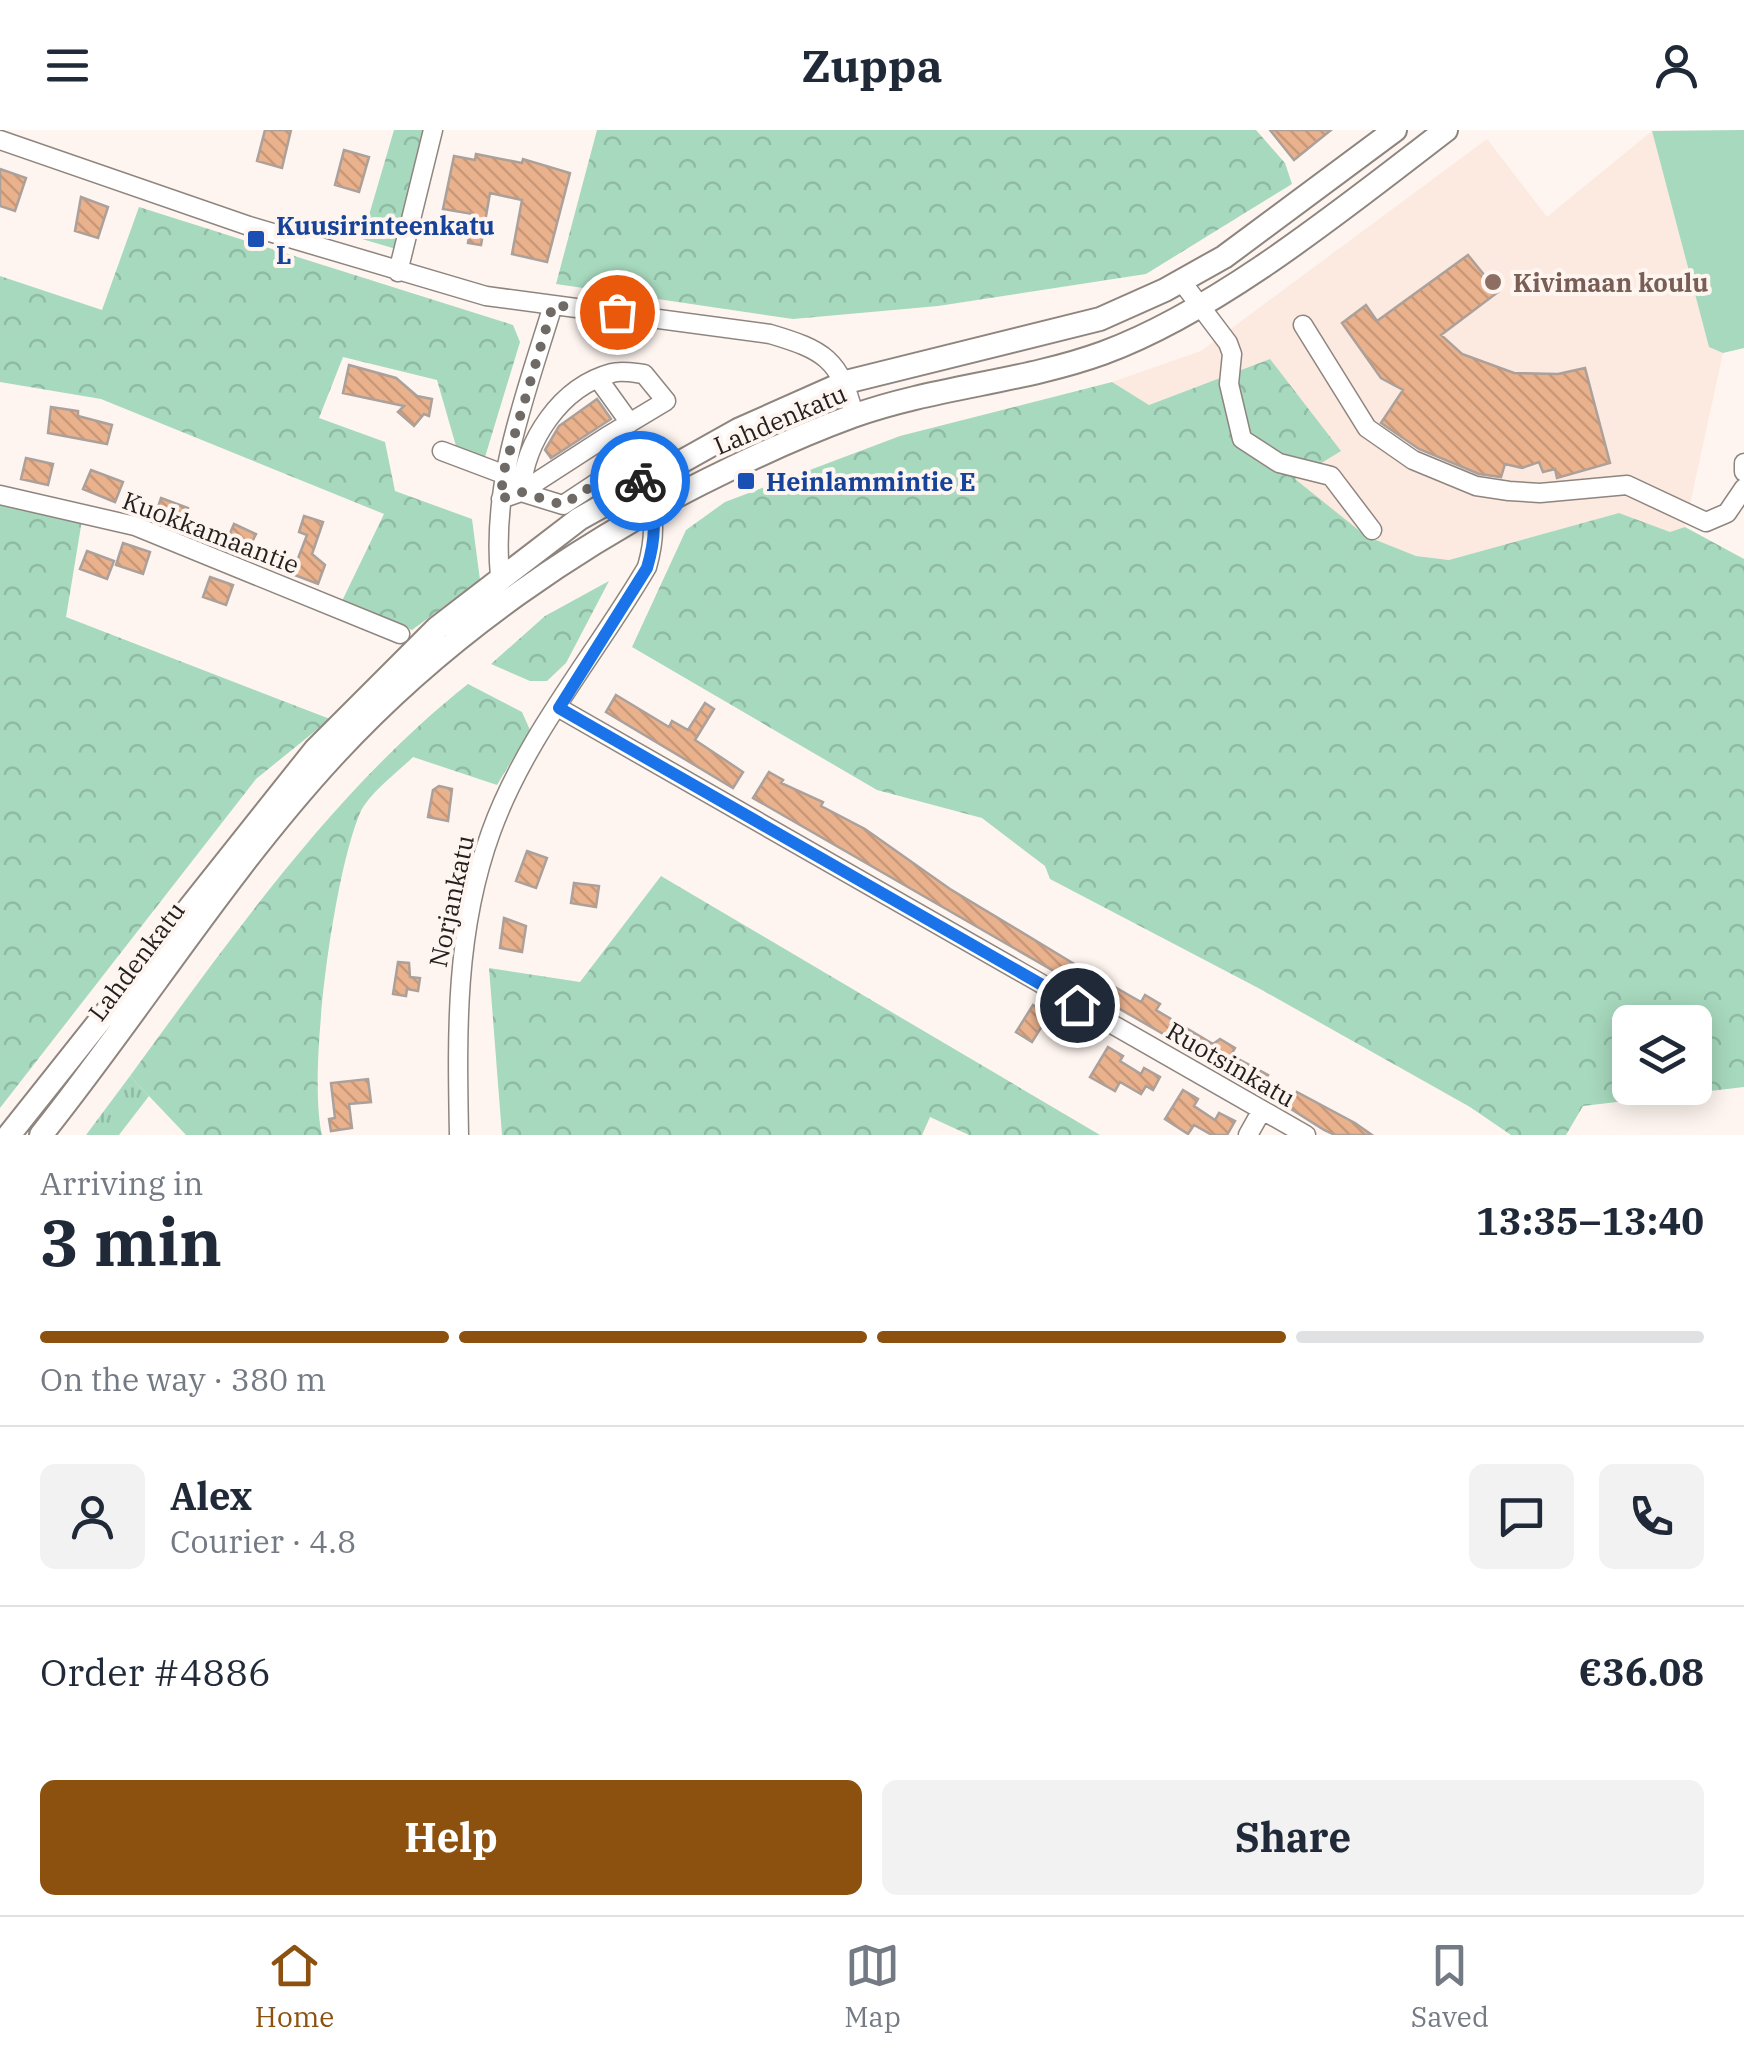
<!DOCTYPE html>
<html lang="en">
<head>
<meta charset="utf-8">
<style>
	:root { --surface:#fff; --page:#f2f2f3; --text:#1f2937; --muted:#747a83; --line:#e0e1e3; --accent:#8c510f }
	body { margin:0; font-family:"IBM Plex Serif",serif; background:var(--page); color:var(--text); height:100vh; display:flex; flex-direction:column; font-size:38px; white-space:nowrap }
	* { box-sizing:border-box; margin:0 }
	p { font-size:32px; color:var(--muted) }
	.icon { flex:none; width:55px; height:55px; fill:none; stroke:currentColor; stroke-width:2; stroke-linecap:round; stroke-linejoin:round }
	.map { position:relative; height:1005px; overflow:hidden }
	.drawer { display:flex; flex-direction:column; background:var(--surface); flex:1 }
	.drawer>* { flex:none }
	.buttons { position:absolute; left:1612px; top:875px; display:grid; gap:20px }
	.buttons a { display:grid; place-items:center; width:100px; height:100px; border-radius:15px; background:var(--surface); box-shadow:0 5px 25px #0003; font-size:50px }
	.pin { position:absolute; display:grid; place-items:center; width:85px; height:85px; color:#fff; margin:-42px; border:5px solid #fff; border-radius:50%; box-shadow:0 2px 10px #0007 }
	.courier { position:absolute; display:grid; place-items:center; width:100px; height:100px; margin:-50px; border:8px solid #1a73e8; border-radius:50%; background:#fff; color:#222; box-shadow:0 2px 12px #0007 }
	.summary em { font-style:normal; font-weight:700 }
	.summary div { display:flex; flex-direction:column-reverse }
	.summary { display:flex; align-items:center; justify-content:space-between; height:170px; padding:0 40px }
	h1 { font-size:65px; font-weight:700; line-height:75px }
	.bar { display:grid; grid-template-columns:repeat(4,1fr); gap:15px 10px; align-content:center; height:120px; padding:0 40px }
	.bar i { height:12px; border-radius:8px; background:var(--line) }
	.bar .selected { background:var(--accent) }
	.bar p { grid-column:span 4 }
	.line { display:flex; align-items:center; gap:25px; padding:0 40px; border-top:2px solid var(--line) }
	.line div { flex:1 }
	.round { display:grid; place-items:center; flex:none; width:105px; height:105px; border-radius:15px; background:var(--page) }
	.action { display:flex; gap:20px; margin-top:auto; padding:20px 40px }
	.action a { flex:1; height:115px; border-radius:15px; background:var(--accent); color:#fff; font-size:40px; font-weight:700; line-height:115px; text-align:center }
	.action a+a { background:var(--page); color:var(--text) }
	header { display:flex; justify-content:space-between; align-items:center; height:130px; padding:0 40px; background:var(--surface); font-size:45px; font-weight:700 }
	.dock { display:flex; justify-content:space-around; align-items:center; height:140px; border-top:2px solid var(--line); background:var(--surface); font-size:28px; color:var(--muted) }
	.dock a { display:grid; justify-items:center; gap:5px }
	.dock .selected { color:var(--accent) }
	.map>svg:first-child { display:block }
	.education { fill:#fce9e0 }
	.grass { fill:url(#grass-tufts) }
	.forest { fill:url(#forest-crowns); fill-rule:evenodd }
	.pitch { fill:#a7d9be }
	.building { fill:url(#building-back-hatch); stroke:#aba09a; stroke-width:2.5 }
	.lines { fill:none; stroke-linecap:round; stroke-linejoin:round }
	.minor-casing { stroke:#8f857f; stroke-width:21 }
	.major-casing { stroke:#8f857f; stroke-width:26 }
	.minor { stroke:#fff; stroke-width:18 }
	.major { stroke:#fff; stroke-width:22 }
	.done { stroke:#706a67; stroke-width:10; stroke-dasharray:0 18 }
	.route { stroke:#1a73e8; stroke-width:12 }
	.transit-dot { fill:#1a4fb4; stroke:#fef5f0; stroke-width:4 }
	.education-dot { fill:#8d6e63; stroke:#fef5f0; stroke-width:4 }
	.labels { text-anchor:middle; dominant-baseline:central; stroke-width:8; stroke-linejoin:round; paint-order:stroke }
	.transit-label { font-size:25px; font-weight:bold; fill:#164399; stroke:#fef5f0; text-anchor:start }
	.education-label { font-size:25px; font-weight:bold; fill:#785e54; stroke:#fef5f0; text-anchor:start }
	.street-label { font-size:25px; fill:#231f1d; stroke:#fef5f0 }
</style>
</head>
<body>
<header><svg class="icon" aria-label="menu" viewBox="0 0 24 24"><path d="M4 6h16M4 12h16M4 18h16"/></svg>Zuppa<svg class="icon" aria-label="person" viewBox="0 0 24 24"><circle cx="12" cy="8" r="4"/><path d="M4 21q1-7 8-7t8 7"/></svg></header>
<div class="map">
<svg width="1744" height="1005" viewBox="0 0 1744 1005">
	<defs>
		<pattern id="grass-tufts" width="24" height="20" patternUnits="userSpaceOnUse" patternTransform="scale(2.5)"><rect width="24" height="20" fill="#a7d9be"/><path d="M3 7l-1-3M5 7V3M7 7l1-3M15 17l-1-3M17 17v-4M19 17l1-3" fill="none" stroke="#8fbaa3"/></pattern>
		<pattern id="forest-crowns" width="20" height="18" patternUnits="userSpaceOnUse" patternTransform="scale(2.5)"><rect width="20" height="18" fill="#a7d9be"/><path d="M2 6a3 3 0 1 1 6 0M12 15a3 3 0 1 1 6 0" fill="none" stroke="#8fbaa3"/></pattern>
		<pattern id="building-back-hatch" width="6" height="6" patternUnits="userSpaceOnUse" patternTransform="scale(2.5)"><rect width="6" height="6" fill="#eab18d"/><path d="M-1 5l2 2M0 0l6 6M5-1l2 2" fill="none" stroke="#c89879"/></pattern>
	</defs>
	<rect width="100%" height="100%" fill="#fef5f0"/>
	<!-- education -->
	<path class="education" d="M1652,1L1709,217L1723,223L1685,397L1671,403L1619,383L1449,430L1416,426L1366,406L1294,349L1270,229L1148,275L1112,252L1201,221L1487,9L1547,87Z"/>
	<!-- grass -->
	<path class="grass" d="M130,946L149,966L119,1005H86Z"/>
	<!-- forest -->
	<path class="forest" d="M394,0H426L396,119L362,109Z
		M597,0H1256L1285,33L1292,54L1146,144L938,176L793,189L556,154Z
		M139,77L513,195L520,212L485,327L456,316L437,250L343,227L319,288L385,312L395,361L472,389L480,450L412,500L342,471L384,384L101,269L0,252V146L102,180Z
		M1270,229L1341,321L1295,349L1366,406L1416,426L1449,430L1619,383L1670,402L1685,397L1744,429V957L1583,976L1566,1005H1511L1470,977L1262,860L1050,749L1045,736L982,688L877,660L632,517L686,400L725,372L900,306L1112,252L1149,275ZM1630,892H1695V958H1630Z
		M0,372L82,390L66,487L330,589L256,649L0,978Z
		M609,451L566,533L547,551H530L491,534L545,486Z
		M468,554L522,582L530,600L497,655L413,627C398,642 369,663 360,683C334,744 307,941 322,1005H186L130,946C231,808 334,660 468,554Z
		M661,746L1100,1005H1101H969L930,987L922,1005H502L489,838L580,852Z"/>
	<!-- pitch -->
	<path class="pitch" d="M1744,0V218L1723,223L1709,217L1652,1Z"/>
	<!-- building -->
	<path class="building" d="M265,0H291L282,38L257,31Z
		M1270,0H1331L1294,30Z
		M344,20L369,27L359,62L335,55Z
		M476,24L522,33L523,29L570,43L547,132L512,124L522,70L490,63L481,115L468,113L473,84L443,79L454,26L475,30Z
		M0,39L26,48L15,81L0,76Z
		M81,67L108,77L98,108L75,101Z
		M1468,125L1498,162L1441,205L1462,224L1514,243L1558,244L1585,238L1610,333L1557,348L1555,339L1543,342L1539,332L1522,338L1505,334L1501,347L1479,344L1419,319L1381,293L1403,260L1381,248L1342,193L1366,175L1377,191Z
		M349,235L396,248L417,266L432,269L429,286L424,284L414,296L398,282L404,276L343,263Z
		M597,269L611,289L551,328L545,320L559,296Z
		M51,277L78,281V286L112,295L107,314L48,303Z
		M26,328L53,334L48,355L21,349Z
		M91,340L123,352L115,372L83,359Z
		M161,368L188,378L181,399L154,389Z
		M304,386L323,392L312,424L325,435L318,454L292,444L307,405L299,402Z
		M234,394L256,404L246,424L225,415Z
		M123,413L150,422L143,444L116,435Z
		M87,421L114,431L107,449L80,439Z
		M210,447L233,455L226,475L203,467Z
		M616,565L669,597L672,591L688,600L705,573L714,579L695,610L743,642L733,658L606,582Z
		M769,642L783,650L781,653L823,672L821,676L865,699L950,759L1071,832L1141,872L1145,865L1160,874L1156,880L1213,914L1220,909L1235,918L1231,925L1268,945L1259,959L753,668Z
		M439,656L452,659L448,691L428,687L433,660Z
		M527,721L547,728L536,758L516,751Z
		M574,753L599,756L596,777L571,773Z
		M504,788L526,796L522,822L500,818Z
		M398,832L409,833L410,847L420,848L418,861L407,859L406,866L393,864Z
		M1033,875L1049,885L1032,912L1016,902Z
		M1108,917L1123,926L1120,931L1141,944L1144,938L1160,947L1153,960L1146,956L1141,964L1120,952L1115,961L1090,947Z
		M368,949L371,972L349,974L352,998L331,1001L329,989L335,988L331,953Z
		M1183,960L1198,969L1194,976L1215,990L1219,983L1235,991L1227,1005H1212L1194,995L1188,1004L1165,989Z
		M1297,962L1355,993L1372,1005H1335L1324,1000L1288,977Z"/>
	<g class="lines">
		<defs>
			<path id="minor" d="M0,10L249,96L486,166L770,204C824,220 840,229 854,285
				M398,142L433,0
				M1182,152L1228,213L1232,224L1229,254L1242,309L1279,333L1331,346L1372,400
				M1303,195L1367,298L1413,330L1476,356L1509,361L1540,363L1627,355L1706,392L1727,383L1744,358
				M599,250L630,293
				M606,307L666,271L644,244C635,243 621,240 612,243C560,257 525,311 521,362L563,375L628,332
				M442,321L503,344
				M1744,333V342
				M0,365L135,396L400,504
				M500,446C491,352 526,264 553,175
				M559,578L1306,1005
				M459,1005C457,901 455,801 491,702C525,607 596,524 647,437C664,378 645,351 606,307L521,362L501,369
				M1248,1005L1262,980"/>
			<path id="major" d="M9,1005L315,620L437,498L579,389L738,300L846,252L1100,189L1165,160L1224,127L1395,0
				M41,1005C141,880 226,742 335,624C445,505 584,409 730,339C769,320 812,301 853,286C934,257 1023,252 1103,223C1218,181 1348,75 1446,0"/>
		</defs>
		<!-- minor casing -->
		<use href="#minor" class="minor-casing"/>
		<!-- major casing -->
		<use href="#major" class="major-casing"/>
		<!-- minor -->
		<use href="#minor" class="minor"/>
		<!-- major -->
		<use href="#major" class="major"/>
	</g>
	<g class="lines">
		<!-- done -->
		<path class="done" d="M617,182L553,175L503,344L501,369L521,362L563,375L628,332L640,351"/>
		<!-- route -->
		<path class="route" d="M640,351C657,382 657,404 647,438L559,578L1077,875"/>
	</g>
	<!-- markers -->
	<g class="transit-dot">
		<rect x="246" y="99" width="20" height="20" rx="5"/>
		<rect x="736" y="341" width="20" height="20" rx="5"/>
	</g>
	<circle class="education-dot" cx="1493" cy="152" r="10"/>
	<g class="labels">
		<!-- transit labels -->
		<g class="transit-label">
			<text x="276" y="95">Kuusirinteenkatu<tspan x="276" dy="29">L</tspan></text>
			<text x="766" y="351">Heinlammintie E</text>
		</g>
		<!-- education labels -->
		<g class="education-label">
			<text x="1513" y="152">Kivimaan koulu</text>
		</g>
		<!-- street labels -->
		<g class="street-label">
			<text transform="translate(780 289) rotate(-23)">Lahdenkatu</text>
			<text transform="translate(211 402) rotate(21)">Kuokkamaantie</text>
			<text transform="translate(451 771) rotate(-78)">Norjankatu</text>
			<text transform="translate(136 831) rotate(-53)">Lahdenkatu</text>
			<text transform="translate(1231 934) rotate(30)">Ruotsinkatu</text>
		</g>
	</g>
</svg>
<div class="buttons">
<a><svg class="icon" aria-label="layers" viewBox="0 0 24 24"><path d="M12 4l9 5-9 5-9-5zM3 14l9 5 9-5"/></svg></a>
</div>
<div class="pin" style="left:617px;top:182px;background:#ea580c"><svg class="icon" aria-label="bag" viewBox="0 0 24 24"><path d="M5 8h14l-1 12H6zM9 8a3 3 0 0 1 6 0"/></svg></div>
<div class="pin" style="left:1077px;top:875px;background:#1f2937"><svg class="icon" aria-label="home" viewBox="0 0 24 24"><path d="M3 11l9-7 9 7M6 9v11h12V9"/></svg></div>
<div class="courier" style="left:640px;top:351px"><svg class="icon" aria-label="bike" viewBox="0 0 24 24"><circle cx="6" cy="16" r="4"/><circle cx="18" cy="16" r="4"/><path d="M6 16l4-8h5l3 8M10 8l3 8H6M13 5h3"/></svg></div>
</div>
<section class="drawer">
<div class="summary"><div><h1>3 min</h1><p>Arriving in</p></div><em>13:35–13:40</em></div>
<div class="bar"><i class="selected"></i><i class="selected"></i><i class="selected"></i><i></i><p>On the way · 380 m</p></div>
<div class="line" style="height:180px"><a class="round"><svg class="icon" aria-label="person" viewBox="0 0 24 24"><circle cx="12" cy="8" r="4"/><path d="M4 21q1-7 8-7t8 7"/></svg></a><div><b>Alex</b><p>Courier · 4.8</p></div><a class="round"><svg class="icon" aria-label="chat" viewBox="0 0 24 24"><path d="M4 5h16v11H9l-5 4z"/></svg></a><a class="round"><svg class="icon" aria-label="phone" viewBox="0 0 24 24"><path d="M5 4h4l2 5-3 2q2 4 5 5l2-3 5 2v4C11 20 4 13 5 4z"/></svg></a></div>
<div class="line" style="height:130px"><div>Order #4886</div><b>€36.08</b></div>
<div class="action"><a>Help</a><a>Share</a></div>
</section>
<nav class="dock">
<a class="selected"><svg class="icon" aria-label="home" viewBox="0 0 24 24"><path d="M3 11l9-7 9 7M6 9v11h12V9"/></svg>Home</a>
<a><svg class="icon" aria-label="map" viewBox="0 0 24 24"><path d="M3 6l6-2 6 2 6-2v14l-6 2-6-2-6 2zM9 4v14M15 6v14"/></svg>Map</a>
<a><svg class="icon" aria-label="saved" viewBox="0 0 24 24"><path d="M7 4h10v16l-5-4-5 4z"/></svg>Saved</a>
</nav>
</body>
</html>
